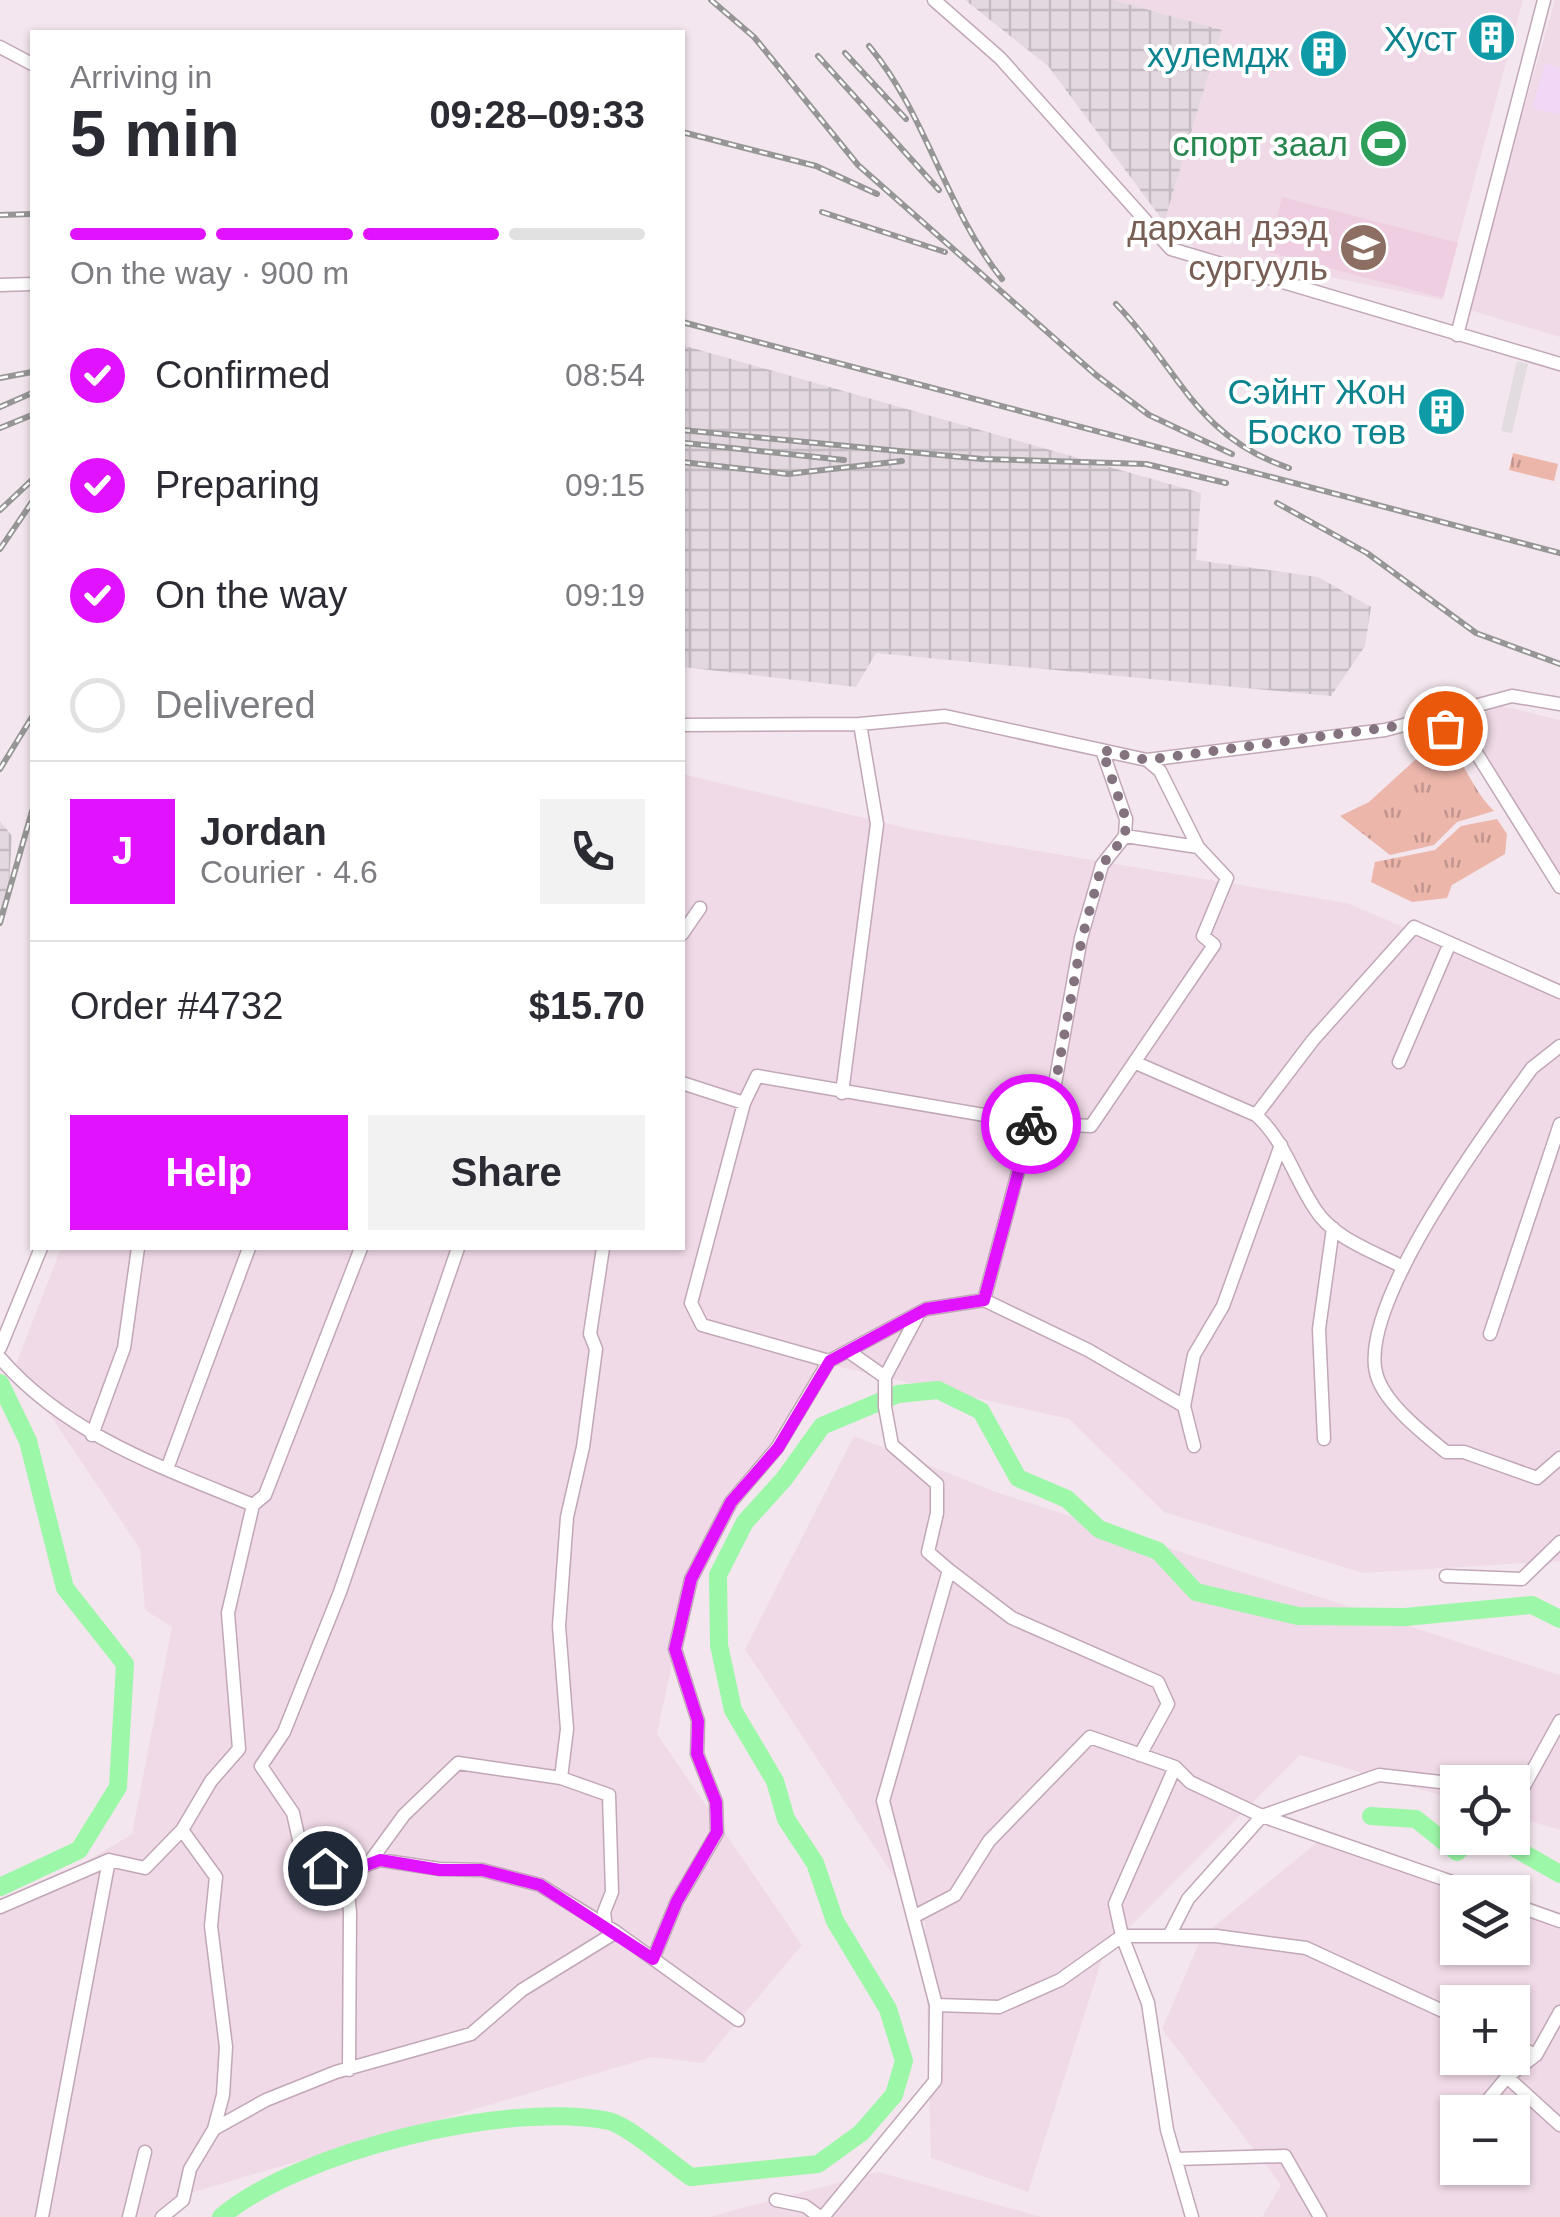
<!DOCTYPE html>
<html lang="en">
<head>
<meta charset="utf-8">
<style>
	:root { --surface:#fff; --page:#f2f2f3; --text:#2b2b33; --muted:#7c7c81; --line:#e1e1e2; --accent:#e012ff }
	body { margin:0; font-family:Arial,sans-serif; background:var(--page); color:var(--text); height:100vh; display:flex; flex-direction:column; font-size:38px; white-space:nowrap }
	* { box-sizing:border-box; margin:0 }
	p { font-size:32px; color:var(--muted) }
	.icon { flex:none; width:55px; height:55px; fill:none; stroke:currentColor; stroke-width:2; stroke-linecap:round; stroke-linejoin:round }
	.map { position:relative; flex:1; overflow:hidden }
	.side { position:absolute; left:30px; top:30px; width:655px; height:1220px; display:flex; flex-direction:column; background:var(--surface); border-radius:0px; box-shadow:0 2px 8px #0004 }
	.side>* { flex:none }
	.fabs { position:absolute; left:1440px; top:1765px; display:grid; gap:20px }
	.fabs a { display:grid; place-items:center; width:90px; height:90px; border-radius:0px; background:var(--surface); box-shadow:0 2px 8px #0004; font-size:50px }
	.pin { position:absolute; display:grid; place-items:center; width:85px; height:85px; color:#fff; margin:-42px; border:5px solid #fff; border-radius:50%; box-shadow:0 2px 10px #0007 }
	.courier { position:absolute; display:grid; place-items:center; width:100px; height:100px; margin:-50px; border:8px solid #e012ff; border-radius:50%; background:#fff; color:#222; box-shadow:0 2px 12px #0007 }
	.summary em { font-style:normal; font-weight:800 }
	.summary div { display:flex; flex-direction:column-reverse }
	.summary { display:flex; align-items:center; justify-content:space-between; height:170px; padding:0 40px }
	h1 { font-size:65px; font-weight:800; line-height:75px }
	.bar { display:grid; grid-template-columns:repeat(4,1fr); gap:15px 10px; align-content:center; height:120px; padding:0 40px }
	.bar i { height:12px; border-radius:8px; background:var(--line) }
	.bar .current { background:var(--accent) }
	.bar p { grid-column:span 4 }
	.line { display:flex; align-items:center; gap:25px; padding:0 40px; border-top:2px solid var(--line) }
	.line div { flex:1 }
	.round { display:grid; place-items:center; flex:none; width:105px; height:105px; border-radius:0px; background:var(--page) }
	ol { padding:0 40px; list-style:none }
	li { display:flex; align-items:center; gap:30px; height:110px }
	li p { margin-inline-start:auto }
	li .icon { padding:10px; border-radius:50%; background:var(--accent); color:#fff; stroke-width:4 }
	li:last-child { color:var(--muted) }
	li i { width:55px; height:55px; border:5px solid var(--line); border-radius:50% }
	.button { display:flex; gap:20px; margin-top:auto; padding:20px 40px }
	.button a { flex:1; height:115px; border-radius:0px; background:var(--accent); color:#fff; font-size:40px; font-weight:800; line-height:115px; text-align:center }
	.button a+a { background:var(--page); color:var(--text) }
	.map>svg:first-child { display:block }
	.residential { fill:#f0dae7; fill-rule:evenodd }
	.industrial { fill:url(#industrial-grid) }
	.education { fill:#efcee1 }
	.medical { fill:#f2d8f6 }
	.grass { fill:url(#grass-tufts) }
	.parking { fill:#e2dbe0 }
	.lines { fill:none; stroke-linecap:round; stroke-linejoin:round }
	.river { stroke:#9cf7a8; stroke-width:18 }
	.minor-casing { stroke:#c1a7b7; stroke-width:15 }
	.minor { stroke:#fff; stroke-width:12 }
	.rail-casing { stroke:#969696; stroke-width:6 }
	.rail { stroke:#fff; stroke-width:2.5; stroke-dasharray:8; stroke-linecap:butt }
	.done { stroke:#84727e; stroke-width:10; stroke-dasharray:0 18 }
	.route { stroke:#e012ff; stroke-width:12 }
	.labels { text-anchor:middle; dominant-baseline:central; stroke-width:8; stroke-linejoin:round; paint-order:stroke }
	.culture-label { font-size:35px; fill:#0d838f; stroke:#fff; text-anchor:end }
	.leisure-label { font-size:35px; fill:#27864d; stroke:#fff; text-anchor:end }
	.education-label { font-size:35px; fill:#785e54; stroke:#fff; text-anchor:end }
</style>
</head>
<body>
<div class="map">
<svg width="1560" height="2217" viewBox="0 0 1560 2217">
	<defs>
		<pattern id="industrial-grid" width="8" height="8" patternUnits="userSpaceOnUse" patternTransform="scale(2.5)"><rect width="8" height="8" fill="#e3d8e0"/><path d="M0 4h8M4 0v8" fill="none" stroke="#c4bac1"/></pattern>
		<pattern id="grass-tufts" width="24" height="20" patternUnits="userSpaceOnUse" patternTransform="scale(2.5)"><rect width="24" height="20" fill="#ecb6ab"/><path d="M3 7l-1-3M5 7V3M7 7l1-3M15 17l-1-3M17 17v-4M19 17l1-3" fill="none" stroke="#c1958d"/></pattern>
	</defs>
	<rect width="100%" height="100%" fill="#f4e6ee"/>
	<!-- residential -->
	<path class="residential" d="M1113,0H1523L1442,300L1198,250L1164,222L1222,30Z
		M1555,0H1560V337L1466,309Z
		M1490,703L1560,720V872L1473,742Z
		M683,774L914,830L1347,903L1560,993V1561L1363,1573L1164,1512L1069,1419L822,1363L693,1567L657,1734L802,1945L703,2063L652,2057L180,2196L159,2217H0V1913L132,1834L172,1627L145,1610L140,1549L16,1364L61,1248H682Z
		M854,1436L996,1492L1560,1675V1830L1513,1816L1512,1782H1458L1457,1800L1300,1755L1104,1953L1028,2192L931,2158L925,1924L745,1649Z
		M1319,1841L1490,1892H1458V1948H1512L1513,1899L1560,1913V2217H1262L1281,2185L1162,2029L1202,1936ZM1458,2002H1512V2058H1458ZM1458,2112H1512V2168H1458Z
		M878,2172L1042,2217H709Z"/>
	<!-- industrial -->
	<path class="industrial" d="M965,0H1113L1222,30L1164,222L1048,66Z
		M682,345L1201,493L1196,560L1318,577L1371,607L1365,646L1331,696L876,653L856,687L683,667Z
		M0,821L12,836L8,901L0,922Z"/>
	<!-- education -->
	<path class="education" d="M1282,197L1458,243L1443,298L1268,252Z"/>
	<!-- medical -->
	<path class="medical" d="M1545,63L1560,68V115L1532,108Z"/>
	<!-- grass -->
	<path class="grass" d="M1513,453L1558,464L1554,481L1509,470Z
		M1438,739C1468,761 1469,787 1494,811L1457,822L1434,845L1390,855L1340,816L1369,802Z
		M1497,819L1507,834L1505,854L1452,885L1447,898L1412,902L1371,882L1375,862L1435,850L1461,826Z"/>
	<!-- parking -->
	<path class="parking" d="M1517,361L1528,364L1512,433L1501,431Z"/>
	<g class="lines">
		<!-- river -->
		<path class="river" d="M0,1383L28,1441L65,1588L125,1664L118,1787L79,1850L0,1887
			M1371,1816L1416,1819L1457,1852L1473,1838
			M1497,1838L1560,1874
			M221,2217C298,2151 510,2100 609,2121C629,2126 672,2164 691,2177L818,2164L861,2133L894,2095L904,2061L888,2009L835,1921L815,1863L786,1819L775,1781L733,1710L719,1645L718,1575L745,1522L784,1479L822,1426L898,1394L938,1390L981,1411L1018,1478L1067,1499L1099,1529L1158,1551L1196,1592L1298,1616L1405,1617L1532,1605L1560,1619"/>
		<defs>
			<path id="minor" d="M934,0L1000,58L1171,249L1560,364
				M0,47L32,64
				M0,285L32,284
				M1457,335L1544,0
				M682,725L860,724L945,716L1147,760L1385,730L1512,696L1560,704
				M1427,725L1461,735L1472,746L1560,887
				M1102,750L1126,819L1125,836L1198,847
				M1147,760L1160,771L1198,847L1227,878L1203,936L1214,945L1091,1126L1031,1123L984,1300L1088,1350L1184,1406L1194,1446
				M682,934L700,908
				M1560,1046L1532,1068C1490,1126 1351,1312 1378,1379C1388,1406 1424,1434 1446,1452H1464L1537,1478L1560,1458
				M1399,1062L1450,943
				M1136,1063L1256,1115C1285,1141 1294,1178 1315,1209C1333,1238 1372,1251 1401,1266
				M682,1083L744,1103L757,1076L1031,1123
				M842,1093L877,824L860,724
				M744,1103L691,1303L702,1325L829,1361L926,1309L984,1300
				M1256,1115L1313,1040L1414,927L1560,992
				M1048,1123L1081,938L1102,865L1125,836
				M458,1248L340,1592L284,1732L261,1766L293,1813L304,1862L346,1873L380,1860L440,1869L482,1870L540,1885L616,1932L738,2020
				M919,1313L885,1377V1407L892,1445L937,1484V1513L928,1552L949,1570L883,1801L936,2005
				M1490,1334L1560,1124
				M0,1348L41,1248
				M848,1351L885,1377
				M0,1358C67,1435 161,1467 253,1505
				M1184,1406L1194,1355L1223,1306L1281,1145
				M92,1435L124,1348L138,1248
				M1324,1439L1319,1329L1333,1228
				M167,1469L249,1248
				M949,1570L1012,1618L1158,1682L1168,1704L1140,1755
				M1446,1576L1522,1579L1560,1542
				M1175,1767L1115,1904L1122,1936H1216L1306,1948L1458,2018
				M561,1778L609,1795L612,1892L604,1912L606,1928
				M1512,1808L1560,1721
				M369,1863L404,1815L458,1763L561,1778L567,1729L559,1626L567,1517L583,1447L596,1349L590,1334L603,1248
				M346,1873L350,1912L349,2070
				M1512,1904L1560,1921
				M0,1907L109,1860L145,1868L182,1830
				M915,1916L955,1895L989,1841L1090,1737L1175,1767L1190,1782L1262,1816L1379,1775L1458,1784
				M1169,1936L1188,1899L1262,1816L1481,1892
				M653,1959L677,1901L717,1833L716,1802L697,1754L698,1721L675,1649L691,1579L731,1502L777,1448L829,1361
				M1512,2044L1536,2055L1507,2077L1560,2125
				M1536,2055L1560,2012
				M1478,2112L1507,2077
				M214,2129L266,2100L336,2072L471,2034L522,1990L616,1932
				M1175,2159L1285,2156L1320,2217
				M776,2200L805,2206L820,2217
				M42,2217L109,1860
				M129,2217L145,2152
				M162,2217L183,2200L190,2169L214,2129L223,2095L226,2047L211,1926L216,1877L182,1830L211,1781L239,1749L228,1613L253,1505L265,1495L361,1248
				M823,2217L935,2081L936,2005L999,2007L1060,1980L1122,1936L1148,2003L1167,2130L1192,2217"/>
		</defs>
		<!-- minor casing -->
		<use href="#minor" class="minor-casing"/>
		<!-- minor -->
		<use href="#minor" class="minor"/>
		<defs>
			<path id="rail" d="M711,0L754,37L858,165L1096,375L1149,415L1232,454
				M869,46C927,115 945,208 1002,279
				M845,53L906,119
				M818,56L939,190
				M682,132L816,166L877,194
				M822,212L945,252
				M0,215L32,214
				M1116,304C1180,370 1195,436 1289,468
				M682,322L1560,553
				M0,378L32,372
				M0,407L32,393
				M0,428L32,415
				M682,430L982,459L1146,464L1226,483
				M685,443L844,460
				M682,462L788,474L902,461
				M1277,503L1367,553L1476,633L1560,664
				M0,510L32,480
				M0,549L32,502
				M0,769L32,717
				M0,923L32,811"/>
		</defs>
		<!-- rail casing -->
		<use href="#rail" class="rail-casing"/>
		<!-- rail -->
		<use href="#rail" class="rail"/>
	</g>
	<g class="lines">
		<!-- done -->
		<path class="done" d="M1031,1124H1048L1082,938L1102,865L1125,836L1126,819L1102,750L1147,760L1420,723L1445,728"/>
		<!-- route -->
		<path class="route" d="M325,1868L346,1873L380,1860L440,1870H482L540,1885L653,1959L677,1901L717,1832L716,1802L697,1754L698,1721L675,1649L691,1579L731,1502L778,1448L830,1361L926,1309L984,1300L1031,1124"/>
	</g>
	<!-- icons -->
	<defs>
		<symbol id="building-disc" viewBox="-11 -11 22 22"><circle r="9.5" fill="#0f9aa8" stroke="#fff"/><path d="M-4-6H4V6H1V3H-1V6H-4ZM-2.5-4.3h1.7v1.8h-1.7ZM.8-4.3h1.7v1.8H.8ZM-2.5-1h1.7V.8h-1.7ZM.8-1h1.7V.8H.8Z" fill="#fff"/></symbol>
		<symbol id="stadium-disc" viewBox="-11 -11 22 22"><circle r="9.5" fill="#2e9e5b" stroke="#fff"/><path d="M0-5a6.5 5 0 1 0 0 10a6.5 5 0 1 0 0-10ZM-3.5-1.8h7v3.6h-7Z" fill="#fff"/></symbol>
		<symbol id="school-disc" viewBox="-11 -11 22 22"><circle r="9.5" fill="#8d6e63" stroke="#fff"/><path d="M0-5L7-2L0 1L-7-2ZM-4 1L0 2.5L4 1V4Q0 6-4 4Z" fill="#fff"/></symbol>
	</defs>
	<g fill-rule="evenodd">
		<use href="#building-disc" x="1464" y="10" width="55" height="55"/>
		<use href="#building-disc" x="1296" y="26" width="55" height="55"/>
		<use href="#stadium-disc" x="1356" y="116" width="55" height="55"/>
		<use href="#school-disc" x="1336" y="220" width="55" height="55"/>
		<use href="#building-disc" x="1414" y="384" width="55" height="55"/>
	</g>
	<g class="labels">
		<!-- culture labels -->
		<g class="culture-label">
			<text x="1457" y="38">Хуст</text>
			<text x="1289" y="54">хулемдж</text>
			<text x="1406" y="391">Сэйнт Жон<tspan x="1406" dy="40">Боско төв</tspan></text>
		</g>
		<!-- leisure labels -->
		<g class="leisure-label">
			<text x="1348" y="143">спорт заал</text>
		</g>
		<!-- education labels -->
		<g class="education-label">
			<text x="1328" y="227">дархан дээд<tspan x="1328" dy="40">сургууль</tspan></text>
		</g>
	</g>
</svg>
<div class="fabs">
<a><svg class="icon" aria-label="locate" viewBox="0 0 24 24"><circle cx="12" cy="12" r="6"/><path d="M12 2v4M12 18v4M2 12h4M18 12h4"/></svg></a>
<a><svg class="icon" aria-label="layers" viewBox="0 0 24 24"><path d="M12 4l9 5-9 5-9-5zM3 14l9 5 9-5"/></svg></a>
<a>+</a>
<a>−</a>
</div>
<div class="pin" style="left:1445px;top:728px;background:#ea580c"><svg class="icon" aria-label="bag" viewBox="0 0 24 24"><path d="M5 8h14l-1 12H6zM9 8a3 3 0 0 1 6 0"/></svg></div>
<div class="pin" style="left:325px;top:1868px;background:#1f2937"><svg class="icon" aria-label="home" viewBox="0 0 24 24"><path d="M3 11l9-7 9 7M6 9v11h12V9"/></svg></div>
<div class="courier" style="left:1031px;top:1124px"><svg class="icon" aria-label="bike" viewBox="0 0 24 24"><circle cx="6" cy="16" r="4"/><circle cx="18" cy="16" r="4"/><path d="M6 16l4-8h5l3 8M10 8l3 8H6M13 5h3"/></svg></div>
<section class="side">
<div class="summary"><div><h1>5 min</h1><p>Arriving in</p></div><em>09:28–09:33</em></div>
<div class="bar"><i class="current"></i><i class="current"></i><i class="current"></i><i></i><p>On the way · 900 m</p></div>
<ol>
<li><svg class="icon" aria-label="check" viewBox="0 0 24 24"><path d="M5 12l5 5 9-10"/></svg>Confirmed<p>08:54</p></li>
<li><svg class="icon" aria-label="check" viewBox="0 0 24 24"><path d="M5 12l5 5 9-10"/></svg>Preparing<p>09:15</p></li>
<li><svg class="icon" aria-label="check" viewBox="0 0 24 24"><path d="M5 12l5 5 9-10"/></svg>On the way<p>09:19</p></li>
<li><i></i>Delivered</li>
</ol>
<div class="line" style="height:180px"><b class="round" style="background:var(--accent);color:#fff">J</b><div><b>Jordan</b><p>Courier · 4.6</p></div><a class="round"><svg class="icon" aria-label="phone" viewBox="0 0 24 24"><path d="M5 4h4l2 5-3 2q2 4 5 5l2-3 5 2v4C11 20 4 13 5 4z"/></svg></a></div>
<div class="line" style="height:130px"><div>Order #4732</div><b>$15.70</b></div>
<div class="button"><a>Help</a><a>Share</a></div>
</section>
</div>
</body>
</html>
